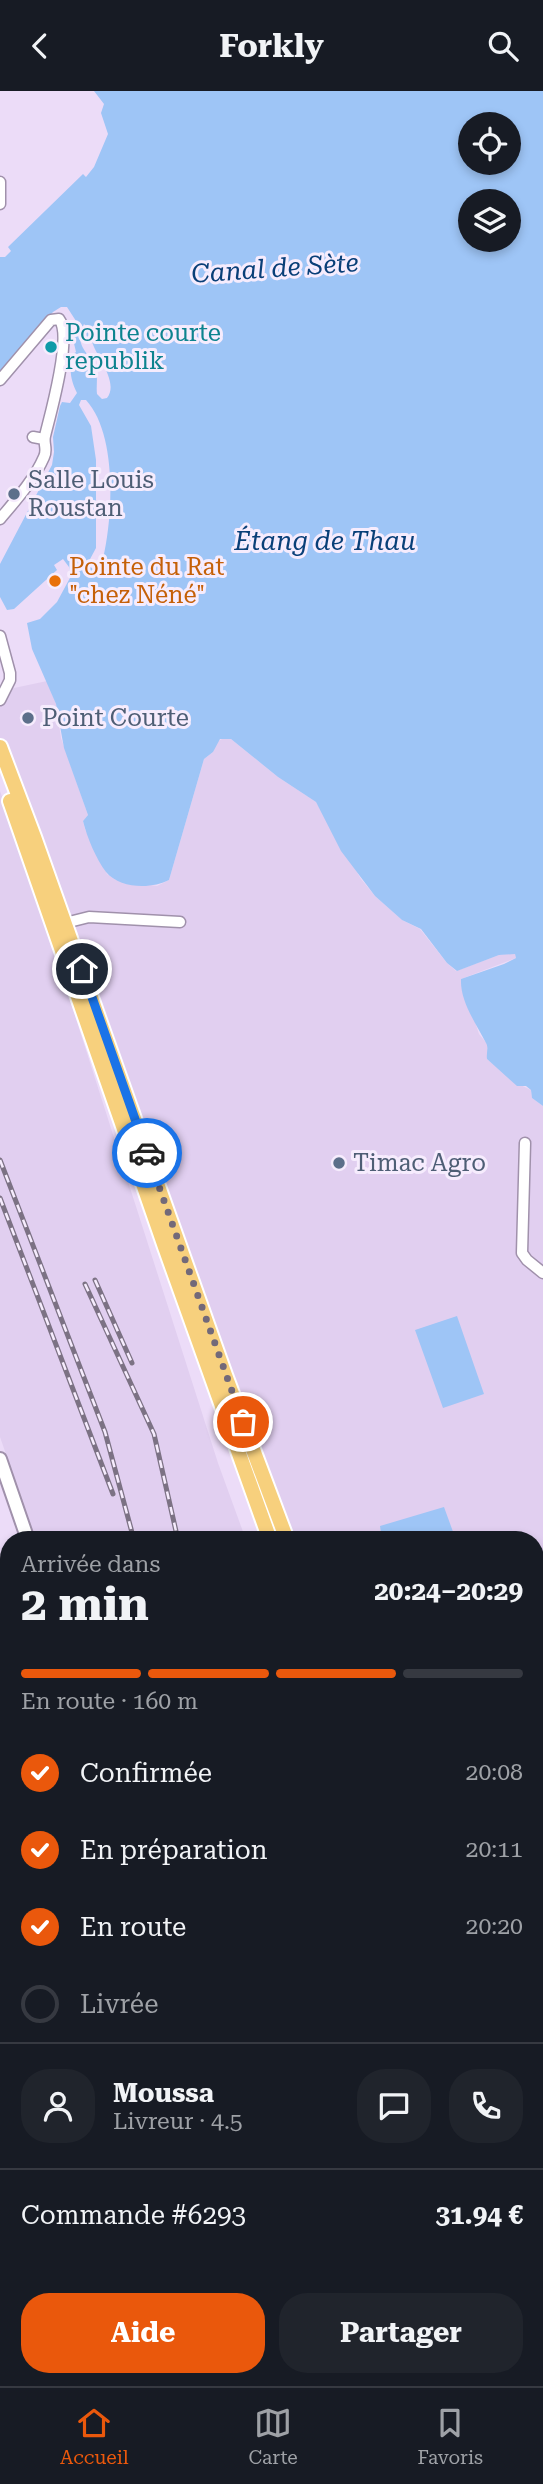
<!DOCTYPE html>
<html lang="fr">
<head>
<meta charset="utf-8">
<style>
	:root { --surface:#171b24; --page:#20242c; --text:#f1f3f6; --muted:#9ea1a6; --line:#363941; --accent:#ea580c }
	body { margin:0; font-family:"Roboto Serif",serif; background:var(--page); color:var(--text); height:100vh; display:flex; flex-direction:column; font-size:26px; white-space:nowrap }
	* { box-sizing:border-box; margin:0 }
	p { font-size:23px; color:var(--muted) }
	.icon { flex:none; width:38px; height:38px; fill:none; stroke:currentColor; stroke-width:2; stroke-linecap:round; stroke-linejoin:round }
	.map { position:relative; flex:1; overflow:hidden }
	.details { position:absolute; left:0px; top:1440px; width:544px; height:856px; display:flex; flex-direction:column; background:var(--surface); border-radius:28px 28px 0 0; box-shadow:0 4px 10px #0003 }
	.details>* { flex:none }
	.tools { position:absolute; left:458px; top:21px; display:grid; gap:14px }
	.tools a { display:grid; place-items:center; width:63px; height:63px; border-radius:50%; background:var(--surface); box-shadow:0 4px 10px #0003; font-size:35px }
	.pin { position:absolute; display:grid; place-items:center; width:60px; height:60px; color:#fff; margin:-30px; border:4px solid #fff; border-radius:50%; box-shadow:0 2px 7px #0007 }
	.courier { position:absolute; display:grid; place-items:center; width:70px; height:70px; margin:-35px; border:5px solid #1a73e8; border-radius:50%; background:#fff; color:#222; box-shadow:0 2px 9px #0007 }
	.overview em { font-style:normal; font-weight:700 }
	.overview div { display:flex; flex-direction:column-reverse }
	.overview { display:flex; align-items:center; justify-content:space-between; height:119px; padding:0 21px }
	h1 { font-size:46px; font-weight:700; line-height:52px }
	.bar { display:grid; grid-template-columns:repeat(4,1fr); gap:10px 7px; align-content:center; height:84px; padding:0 21px }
	.bar i { height:9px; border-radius:5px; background:var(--line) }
	.bar .on { background:var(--accent) }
	.bar p { grid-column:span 4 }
	.line { display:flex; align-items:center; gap:18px; padding:0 21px; border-top:2px solid var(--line) }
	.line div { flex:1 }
	.round { display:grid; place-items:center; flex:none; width:74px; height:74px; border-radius:28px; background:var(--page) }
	ol { padding:0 21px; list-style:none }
	li { display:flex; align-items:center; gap:21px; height:77px }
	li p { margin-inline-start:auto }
	li .icon { padding:7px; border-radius:50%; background:var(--accent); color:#fff; stroke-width:4 }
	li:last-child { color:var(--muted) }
	li i { width:38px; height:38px; border:4px solid var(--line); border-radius:50% }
	.primary-button { display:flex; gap:14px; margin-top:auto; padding:14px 21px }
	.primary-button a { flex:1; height:80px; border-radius:28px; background:var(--accent); color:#fff; font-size:28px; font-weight:700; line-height:80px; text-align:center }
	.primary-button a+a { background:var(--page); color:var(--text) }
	header { display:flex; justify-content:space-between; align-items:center; height:91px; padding:0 21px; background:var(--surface); font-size:32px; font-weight:700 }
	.dock { display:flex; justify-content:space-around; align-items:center; height:98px; border-top:2px solid var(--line); background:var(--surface); font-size:19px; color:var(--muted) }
	.dock a { display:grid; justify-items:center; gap:4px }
	.dock .on { color:var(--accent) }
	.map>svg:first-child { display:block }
	.built { fill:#e1cff0 }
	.water { fill:#9ec5f6; fill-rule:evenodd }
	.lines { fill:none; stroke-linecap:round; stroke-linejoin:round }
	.street-casing { stroke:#a091ab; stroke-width:13 }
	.secondary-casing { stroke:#a091ab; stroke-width:16 }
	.primary-casing { stroke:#fff; stroke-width:18 }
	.street { stroke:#fff; stroke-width:10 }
	.secondary { stroke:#fff; stroke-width:12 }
	.primary { stroke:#f7d07d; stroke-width:14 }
	.rail-casing { stroke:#7c7284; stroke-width:5 }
	.rail { stroke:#f6ecfd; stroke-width:2.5; stroke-dasharray:8; stroke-linecap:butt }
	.done { stroke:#726979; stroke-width:7; stroke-dasharray:0 12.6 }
	.route { stroke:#1a73e8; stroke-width:9 }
	.culture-dot { fill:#0f9aa8; stroke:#f6ecfd; stroke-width:2.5 }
	.service-dot { fill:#5c6f8a; stroke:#f6ecfd; stroke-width:2.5 }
	.food-dot { fill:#e8710a; stroke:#f6ecfd; stroke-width:2.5 }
	.labels { text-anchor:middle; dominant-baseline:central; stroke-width:6; stroke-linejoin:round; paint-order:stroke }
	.culture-label { font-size:24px; fill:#0d838f; stroke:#f6ecfd; text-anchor:start }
	.service-label { font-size:24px; fill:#4e5e75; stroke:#f6ecfd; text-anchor:start }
	.food-label { font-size:24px; fill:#c56008; stroke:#f6ecfd; text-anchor:start }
	.water-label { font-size:26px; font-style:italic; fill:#093f78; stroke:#f6ecfd }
</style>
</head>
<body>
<header><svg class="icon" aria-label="back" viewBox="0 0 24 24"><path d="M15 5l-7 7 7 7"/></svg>Forkly<svg class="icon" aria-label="search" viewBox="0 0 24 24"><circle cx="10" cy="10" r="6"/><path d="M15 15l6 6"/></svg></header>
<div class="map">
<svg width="543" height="2295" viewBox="0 0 543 2295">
	<rect width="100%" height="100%" fill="#ecdcf8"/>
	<!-- built -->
	<path class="built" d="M47,590L56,613L61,647L88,724L83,730L85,738L107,783L116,789L157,795L169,789L204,668L213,661L216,651L226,646L231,648L278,686L316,711L361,788L375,805L402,829L420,838L447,872L456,880L499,864L515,862L516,867L461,888L479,943L488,954L487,968L514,991L531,999L532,1007L543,1015V1867L536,1860V1449H295L0,656V600Z
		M0,700L31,787L218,1372L246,1449H36L0,1346Z
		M9,1822V2287H536V1930L543,1935V2295H0V1825Z"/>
	<!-- water -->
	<path class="water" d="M94,0H543V1015L532,1007L531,999L526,995H517L487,968C486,962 489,957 486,952C476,932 460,911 461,888L504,873L516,867L515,863L499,864L457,880L447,872L421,838L402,829L375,805L341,760L316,711L278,686L231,648H220L213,661L204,668L169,789C152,798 120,798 106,781C96,768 87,746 83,730L88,724L64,657L56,613L32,558L27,532L40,528L57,511L71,485L69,476L63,468L54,474L57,479L14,518L7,519L0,506V473L52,374L54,361L53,346L60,315L62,311L70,312L77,302C70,288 69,278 73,263L76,261L73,248L76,230L67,216H61L53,221L0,282V166H5L11,160L8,156L83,83L86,86L94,76L108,43L101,22L104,13ZM471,33H509V72H471ZM471,110H509V149H471ZM84,233L89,238L83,246L91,247C94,264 120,290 107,307L102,308L97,303C96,295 98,288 96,280C89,259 73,256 84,233ZM81,309H86C118,344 113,428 102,472L93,478L89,475V470L96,457V369L91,335L79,314Z
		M457,1225L484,1303L443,1317L415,1239Z
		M444,1416L456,1449H382L380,1435Z
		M0,1520L9,1545V1780L0,1783Z"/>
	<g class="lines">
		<defs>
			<path id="street" d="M0,91V113
				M0,289L51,229L59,228C73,245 50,324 45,345C43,353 48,358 44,366C34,389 16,409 0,428
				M33,346L44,348
				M0,545L10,582V589L0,609
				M65,832L89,826L180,831
				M525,1052L522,1162L527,1169L543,1182
				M536,1474H543
				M536,1980L543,1995
				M1,2295L15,2287"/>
			<path id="secondary" d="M0,1368L28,1449
				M0,1820L9,1816
				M0,1969L9,1997
				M108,2287L111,2295"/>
			<path id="primary" d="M0,656L34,746L225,1284L287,1449
				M10,710L165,1156L270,1449
				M536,1869L543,1875
				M543,1893L538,1906L543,1918"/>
		</defs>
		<!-- street casing -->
		<use href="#street" class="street-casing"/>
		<!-- secondary casing -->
		<use href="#secondary" class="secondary-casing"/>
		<!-- primary casing -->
		<use href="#primary" class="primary-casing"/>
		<!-- street -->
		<use href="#street" class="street"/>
		<!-- secondary -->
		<use href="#secondary" class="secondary"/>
		<!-- primary -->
		<use href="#primary" class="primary"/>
		<defs>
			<path id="rail" d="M0,1069L105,1341L134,1449
				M0,1107L113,1403
				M95,1189L132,1272
				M85,1193L154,1343L178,1449
				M387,2287L390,2295
				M404,2287L406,2295
				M417,2287L420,2295
				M437,2287L439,2295"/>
		</defs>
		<!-- rail casing -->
		<use href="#rail" class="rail-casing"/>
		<!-- rail -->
		<use href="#rail" class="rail"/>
	</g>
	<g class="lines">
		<!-- done -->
		<path class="done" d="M147,1062L243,1331"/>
		<!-- route -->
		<path class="route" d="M82,878L147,1062"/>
	</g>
	<!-- markers -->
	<circle class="culture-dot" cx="51" cy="256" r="7"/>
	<g class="service-dot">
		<circle cx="14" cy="403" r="7"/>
		<circle cx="28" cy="627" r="7"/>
		<circle cx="339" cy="1072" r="7"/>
	</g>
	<circle class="food-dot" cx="55" cy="490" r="7"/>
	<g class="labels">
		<!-- culture labels -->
		<g class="culture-label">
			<text x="65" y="242">Pointe courte<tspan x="65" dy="28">republik</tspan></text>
		</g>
		<!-- service labels -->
		<g class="service-label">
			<text x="28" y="389">Salle Louis<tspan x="28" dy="28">Roustan</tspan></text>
			<text x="42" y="627">Point Courte</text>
			<text x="353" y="1072">Timac Agro</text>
		</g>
		<!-- food labels -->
		<g class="food-label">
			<text x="69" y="476">Pointe du Rat<tspan x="69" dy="28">"chez Néné"</tspan></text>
		</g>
		<!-- water labels -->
		<g class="water-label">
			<text transform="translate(275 177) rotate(-4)">Canal de Sète</text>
			<text x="325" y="450">Étang de Thau</text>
		</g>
	</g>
</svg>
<div class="tools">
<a><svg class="icon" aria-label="locate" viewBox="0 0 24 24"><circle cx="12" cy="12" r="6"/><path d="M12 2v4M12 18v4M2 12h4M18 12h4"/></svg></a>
<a><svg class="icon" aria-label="layers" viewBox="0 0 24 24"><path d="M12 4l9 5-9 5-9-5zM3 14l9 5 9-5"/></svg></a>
</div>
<div class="pin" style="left:243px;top:1331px;background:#ea580c"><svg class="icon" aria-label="bag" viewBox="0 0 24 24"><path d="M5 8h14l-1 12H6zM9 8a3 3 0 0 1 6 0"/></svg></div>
<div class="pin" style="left:82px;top:878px;background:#1f2937"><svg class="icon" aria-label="home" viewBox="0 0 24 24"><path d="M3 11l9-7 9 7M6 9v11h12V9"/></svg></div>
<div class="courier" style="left:147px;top:1062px"><svg class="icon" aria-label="car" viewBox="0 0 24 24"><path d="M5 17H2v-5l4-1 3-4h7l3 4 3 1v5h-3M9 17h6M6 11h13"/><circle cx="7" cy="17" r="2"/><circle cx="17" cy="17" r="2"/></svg></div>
<section class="details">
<div class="overview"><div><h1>2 min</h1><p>Arrivée dans</p></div><em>20:24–20:29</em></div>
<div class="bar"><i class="on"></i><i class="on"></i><i class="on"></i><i></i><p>En route · 160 m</p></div>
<ol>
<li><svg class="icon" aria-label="check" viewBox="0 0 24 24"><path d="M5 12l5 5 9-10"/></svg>Confirmée<p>20:08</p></li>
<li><svg class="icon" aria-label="check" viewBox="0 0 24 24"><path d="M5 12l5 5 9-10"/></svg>En préparation<p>20:11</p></li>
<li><svg class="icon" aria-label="check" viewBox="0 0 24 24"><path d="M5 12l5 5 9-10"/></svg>En route<p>20:20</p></li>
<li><i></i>Livrée</li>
</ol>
<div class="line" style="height:126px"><a class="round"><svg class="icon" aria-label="person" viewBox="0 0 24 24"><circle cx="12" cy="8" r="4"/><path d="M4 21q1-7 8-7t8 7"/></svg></a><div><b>Moussa</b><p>Livreur · 4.5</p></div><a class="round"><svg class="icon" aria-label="chat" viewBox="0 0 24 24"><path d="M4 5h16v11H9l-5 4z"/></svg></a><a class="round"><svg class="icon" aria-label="phone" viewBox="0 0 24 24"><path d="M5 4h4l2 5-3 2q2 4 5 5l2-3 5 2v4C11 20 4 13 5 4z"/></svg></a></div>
<div class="line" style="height:91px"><div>Commande #6293</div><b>31.94 €</b></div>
<div class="primary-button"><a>Aide</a><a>Partager</a></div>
</section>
</div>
<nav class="dock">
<a class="on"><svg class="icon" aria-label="home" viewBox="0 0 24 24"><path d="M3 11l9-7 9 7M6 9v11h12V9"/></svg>Accueil</a>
<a><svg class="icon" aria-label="map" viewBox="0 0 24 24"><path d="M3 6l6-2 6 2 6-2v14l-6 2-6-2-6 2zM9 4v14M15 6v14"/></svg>Carte</a>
<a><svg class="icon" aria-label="saved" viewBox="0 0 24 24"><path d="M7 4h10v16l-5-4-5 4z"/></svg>Favoris</a>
</nav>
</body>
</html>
